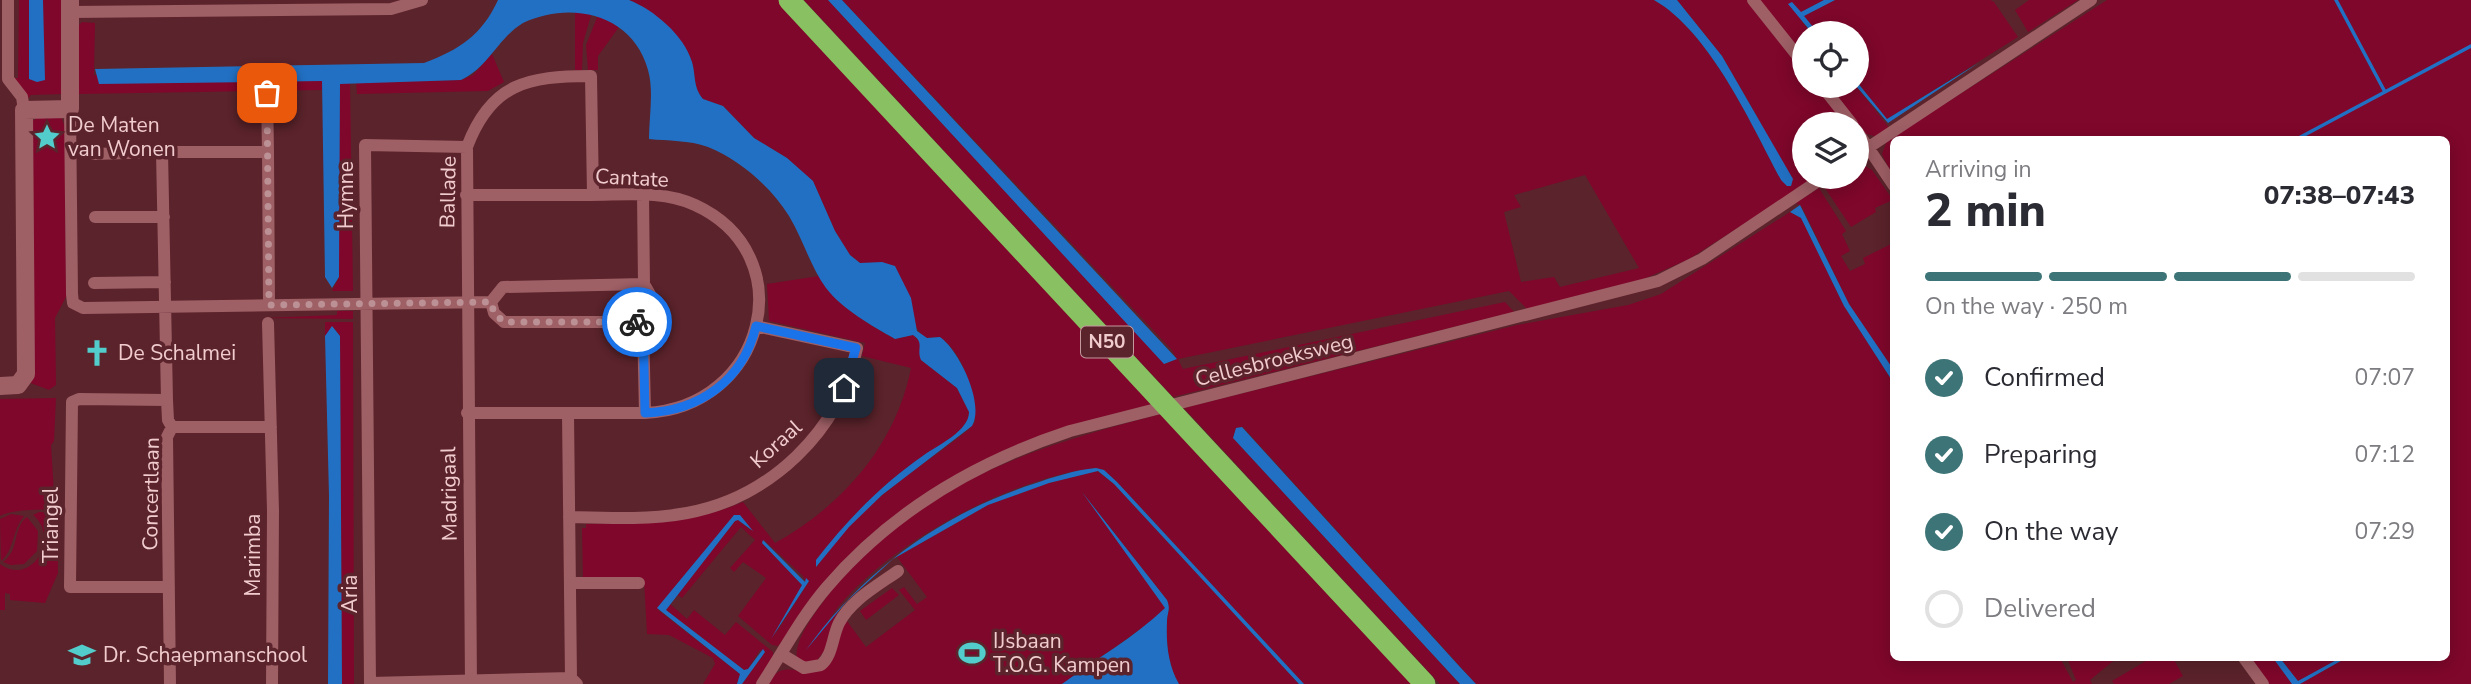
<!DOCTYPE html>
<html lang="en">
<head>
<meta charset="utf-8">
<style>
	:root { --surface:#fff; --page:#f2f2f3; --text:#2b2b33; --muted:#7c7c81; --line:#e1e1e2; --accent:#3d7477 }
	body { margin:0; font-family:"Nunito Sans",sans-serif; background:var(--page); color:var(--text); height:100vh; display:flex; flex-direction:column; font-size:26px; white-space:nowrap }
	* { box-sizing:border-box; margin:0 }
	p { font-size:23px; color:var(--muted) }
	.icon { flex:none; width:38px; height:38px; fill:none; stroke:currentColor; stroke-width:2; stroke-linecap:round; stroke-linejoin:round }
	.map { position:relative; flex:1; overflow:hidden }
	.drawer { position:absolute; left:1890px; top:136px; width:560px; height:525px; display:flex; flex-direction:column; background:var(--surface); border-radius:10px; box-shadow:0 4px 18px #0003 }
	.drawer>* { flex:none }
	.fabs { position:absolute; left:1792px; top:21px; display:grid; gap:14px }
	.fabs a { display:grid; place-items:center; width:77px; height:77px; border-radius:50%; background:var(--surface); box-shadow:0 4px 18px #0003; font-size:35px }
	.pin { position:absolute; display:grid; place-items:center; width:60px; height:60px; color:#fff; margin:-30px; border-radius:14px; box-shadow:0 4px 10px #0006 }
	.courier { position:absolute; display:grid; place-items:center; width:70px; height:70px; margin:-35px; border:5px solid #1a73e8; border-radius:50%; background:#fff; color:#222; box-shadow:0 2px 9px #0007 }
	.overview em { font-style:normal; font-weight:800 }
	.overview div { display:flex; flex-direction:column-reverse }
	.overview { display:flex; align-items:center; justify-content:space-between; height:119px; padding:0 35px }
	h1 { font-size:46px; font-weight:800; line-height:52px }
	.bar { display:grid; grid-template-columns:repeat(4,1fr); gap:10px 7px; align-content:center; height:84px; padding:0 35px }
	.bar i { height:9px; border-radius:5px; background:var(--line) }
	.bar .current { background:var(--accent) }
	.bar p { grid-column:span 4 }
	ol { padding:0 35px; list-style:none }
	li { display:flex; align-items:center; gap:21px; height:77px }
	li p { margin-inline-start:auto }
	li .icon { padding:7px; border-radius:50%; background:var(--accent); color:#fff; stroke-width:4 }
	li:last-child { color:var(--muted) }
	li i { width:38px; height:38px; border:4px solid var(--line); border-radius:50% }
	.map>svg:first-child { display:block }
	.green { fill:#7f072b; fill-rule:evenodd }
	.water { fill:#2270c3 }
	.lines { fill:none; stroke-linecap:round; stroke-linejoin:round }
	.stream { stroke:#2270c3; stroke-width:3.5 }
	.street { stroke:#9e5f65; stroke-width:12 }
	.secondary { stroke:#9e5f65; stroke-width:18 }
	.highway { stroke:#89c162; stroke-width:21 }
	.done { stroke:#bc9195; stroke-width:7; stroke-dasharray:0 12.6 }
	.route { stroke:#1a73e8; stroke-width:9 }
	.labels { text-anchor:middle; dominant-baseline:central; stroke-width:7; stroke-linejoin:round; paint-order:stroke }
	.shield { fill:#5b232b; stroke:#c4999d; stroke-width:2 }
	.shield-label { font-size:19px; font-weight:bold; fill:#f1ccce }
	.poi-label { font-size:21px; fill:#f1ccce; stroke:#5b232b; text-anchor:start }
	.street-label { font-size:21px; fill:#f1ccce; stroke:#5b232b }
</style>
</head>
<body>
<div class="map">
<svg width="2471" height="684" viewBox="0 0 2471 684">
	<rect width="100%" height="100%" fill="#5b232b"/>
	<!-- green -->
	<path class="green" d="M19,0H29V78L43,0H63L64,94L31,95L28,98L11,78H18Z
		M629,0H781L1160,403L1090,422L908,506L778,646L772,645L738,616L766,578L743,562L734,572L730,568L755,540L741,527L682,598L678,595L670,604L687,619L694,610L725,635L736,622L773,652V657L756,684H742L765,652L760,650L748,669L744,670L666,610L735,521L738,520L751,531L740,515L658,610L740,674L737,684H703L715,664L713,658L669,635L647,634L644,579H583L582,528H586V524C641,523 692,524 743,502L775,543C842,506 896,445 911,368L862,356L865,343L769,321L767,284L819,276C837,305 866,323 895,339L913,335L921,343V360L957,388L969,412C969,431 938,445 924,455C882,484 848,520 816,560L817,567C853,507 916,472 968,430L975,422C973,392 966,356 940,337L927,338L921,334L872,263H860L850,255L835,231L813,181L787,158L754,138L723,106L703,99C693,87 696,76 692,62C685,37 652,9 629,0ZM764,540L803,576L806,583L809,581L773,638L802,585L762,543Z
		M804,0H828L1165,364L1177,359L1172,350L842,0H1654C1710,32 1751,124 1781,180L1758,118L1722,56L1677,0H1748L1804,67V86H1819L1848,124H1804V177H1817L1689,259L1637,282L1527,309L1509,291L1178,359L1183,369L1505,302L1514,312L1173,397ZM1585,175L1639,268L1560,287L1554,277L1521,282L1504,212L1521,207L1514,195Z
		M1755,0H1824L1801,12L1802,22L1812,33H1804V59Z
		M1835,0H1990L1994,2L2018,37L1887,119L1857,82V33H1818L1804,16Z
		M2029,0H2078L2028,32L2015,10Z
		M2107,0H2334L2384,92L2293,140H1894L1893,177L1882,154L1887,141Z
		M2337,0H2471V46L2386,91Z
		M575,9L592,12L583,43L582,70H575Z
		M598,15L619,27L598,56V70H588L586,45Z
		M82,22L95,23L94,75L322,81V90L78,94V26Z
		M2471,47V684H2300L2346,658H2446V140H2296Z
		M492,54L504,82L488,91L357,94L356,82L461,80L473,75Z
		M343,82H350L353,291H332L339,277L338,86Z
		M1826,86H1856L1890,129L1878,137L1863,133Z
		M36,115L61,117L65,127L66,297L55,318L56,385L49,390L28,382L32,120H35Z
		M1865,166L1872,170L1893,200L1875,208L1876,212L1851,227L1823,185L1837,177H1857V167Z
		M1819,188L1846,231L1842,234L1850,251L1841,256L1850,271L1865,264L1863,258L1893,243V369L1849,304L1802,207L1796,203Z
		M1790,212L1801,218L1844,306L1893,382L1894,658H2060L2073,682L2076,680L2067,658H2117L2090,680L2092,684H1476L1243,427L1236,428L1233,438L1460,684H1440L1184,408L1517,325L1628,305L1661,294Z
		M337,311H353V319L264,318L337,315Z
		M325,322H353L354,684H342L340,336L333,327L325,336Z
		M56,398L54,441L51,445L55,509C39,510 13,509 0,516V399Z
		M1165,413L1417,684H1304L1117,482L1104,470L1096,468C1009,477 873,550 826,624L839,609L822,657L811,664L797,659C794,641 812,617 823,602C905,487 1035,446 1165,413Z
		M1097,471L1114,484L1299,684H1179C1168,665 1166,643 1167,622C1167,612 1171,610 1167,600L1082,492L1166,608C1134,637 1096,658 1062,684H766C780,665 787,669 808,672L847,621L866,647L915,610L899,590L904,587L917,604L927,597L897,557L988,505L1049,483Z
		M39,512L57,513L58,573L45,603L10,600V594L5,593V610H0V564C30,587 62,539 33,515Z
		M11,514L24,516C12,530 15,549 1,561L0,519Z
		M27,517L38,531L37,551L24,564L11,565L3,562C20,550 12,528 27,517Z
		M892,588L899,595L866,620L860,611Z
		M2151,658H2173L2183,676L2169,684H2114L2112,681Z
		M2248,658H2273L2292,684H2266Z
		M2280,658H2341L2298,681Z"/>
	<!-- water -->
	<path class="water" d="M29,0H43L45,80L37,82L29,79Z
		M498,0H629C654,10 684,35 692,62C696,76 693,87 703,99L723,106L754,138L787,158L813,181L835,231L850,255L860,263L882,262L895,266L911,298L917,331L927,338L940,337C959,350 985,404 972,426L882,495L849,527L816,567V560C847,520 882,484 924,455C938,445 969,431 969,412L957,388L921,360C916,349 925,343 913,335L895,339C871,325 843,310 826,288C810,266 803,239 789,216C771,187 740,160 708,147C689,140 668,141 649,139C649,117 654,91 648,70C633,14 571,0 523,23C498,38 488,68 461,80L340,84L339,277L332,288L325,277L322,81L99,84L95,69L424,63C459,50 482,35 498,0Z
		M828,0H842L1177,359L1164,364Z
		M1654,0H1677L1722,56L1793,179L1791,186H1787L1781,180C1751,124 1710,32 1654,0Z
		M1824,0H1835L1804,16L1818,33H1812L1788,4L1792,2L1801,12Z
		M1980,62L1888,123L1856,86L1857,82L1887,119Z
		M1800,205L1849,304L1893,369V382L1844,306L1801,218L1790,212Z
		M332,326L340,336L342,684H328L329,496L325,336Z
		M1242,427L1460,667L1476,684H1460L1233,438L1236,428Z
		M1096,468L1104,470L1117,482L1304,684H1299L1114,484L1098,471L1049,483L988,505L893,559L847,601L806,650C863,571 941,514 1033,484C1053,477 1075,470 1096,468Z
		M1082,492L1167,600C1171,610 1167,612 1167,622C1166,643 1168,665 1179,684H1062C1096,659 1135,637 1165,608Z
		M734,515H740L753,531L738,520L735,521L666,610L744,670L748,669L763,649L765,652L742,684H737L740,674L657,608Z
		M763,540L805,582L806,578L809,581L771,639L802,585L762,543Z
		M2273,658H2280L2298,681L2340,658H2346L2300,684H2292Z"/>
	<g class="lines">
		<!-- stream -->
		<path class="stream" d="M2336,0L2385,92
			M2295,140L2471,46"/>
		<!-- street -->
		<path class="street" d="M8,0V79L22,97L24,110
			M1753,0L1804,64
			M70,12L391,9L422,0
			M1822,86L1852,124
			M267,93L268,152
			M70,109L72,294L73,303L83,308L491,302
			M1857,131L1894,186
			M467,147L365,145L370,683L571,678L577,684
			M94,154L162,152
			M1857,155L2091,0
			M643,194L644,284L655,303L651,316L643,322L645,413
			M466,195C508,195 549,195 590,195C625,195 663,190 695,205C804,255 765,408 645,413H467
			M95,217H164
			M94,283L165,282
			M643,322H504L494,313L491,302L503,287L644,284
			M268,323L273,511L272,684
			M167,400L79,399L72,402L70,587H169
			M568,414L571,678
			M172,427H271
			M569,517C607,518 649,520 687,513C770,498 840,431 857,348L756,326
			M570,583H639
			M781,654L804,668L821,665C833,655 832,637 839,623C851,600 877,586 898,571
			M2244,658L2263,684
			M170,684L167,437L172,427L168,420L167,400L162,152H268L269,305
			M471,684L467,147C491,83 528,76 591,76L593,195
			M762,684C783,652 802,616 827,587C892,511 976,462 1070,431L1658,281L1702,259L1824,177"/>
		<!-- secondary -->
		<path class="secondary" d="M0,386L18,385L26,374L24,110L70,109V0"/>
		<!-- highway -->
		<path class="highway" d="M789,0L1425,684"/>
	</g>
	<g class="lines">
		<!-- done -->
		<path class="done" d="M267,93L269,305L491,302L494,313L504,322H637"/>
		<!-- route -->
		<path class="route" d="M637,322H643L645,413C699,411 743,381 756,326L856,348L844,388"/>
	</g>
	<!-- icons -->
	<defs>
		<symbol id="sight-bare" viewBox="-9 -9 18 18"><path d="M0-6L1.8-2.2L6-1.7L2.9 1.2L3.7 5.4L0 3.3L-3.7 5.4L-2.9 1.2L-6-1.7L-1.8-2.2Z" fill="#53cdcb" stroke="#5b232b" stroke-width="2.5" paint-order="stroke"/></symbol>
		<symbol id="church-bare" viewBox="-9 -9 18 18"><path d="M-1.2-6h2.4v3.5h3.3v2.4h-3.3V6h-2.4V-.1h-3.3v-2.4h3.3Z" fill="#53cdcb" stroke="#5b232b" stroke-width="2.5" paint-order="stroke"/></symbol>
		<symbol id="stadium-bare" viewBox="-9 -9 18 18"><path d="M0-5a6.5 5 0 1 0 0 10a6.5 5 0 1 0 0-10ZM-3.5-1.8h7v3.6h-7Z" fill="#53cdcb" stroke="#5b232b" stroke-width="2.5" paint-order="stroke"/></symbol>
		<symbol id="school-bare" viewBox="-9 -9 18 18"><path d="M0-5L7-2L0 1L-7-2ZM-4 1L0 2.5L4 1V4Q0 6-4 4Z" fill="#53cdcb" stroke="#5b232b" stroke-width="2.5" paint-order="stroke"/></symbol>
	</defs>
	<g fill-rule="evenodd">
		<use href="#sight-bare" x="28" y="118" width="38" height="38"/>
		<use href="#church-bare" x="78" y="334" width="38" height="38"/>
		<use href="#stadium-bare" x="953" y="634" width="38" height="38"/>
		<use href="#school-bare" x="63" y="636" width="38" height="38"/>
	</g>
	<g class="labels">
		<!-- shield labels -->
		<rect class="shield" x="1081" y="326.5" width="52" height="31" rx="5"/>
		<g class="shield-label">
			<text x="1107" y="342">N50</text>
		</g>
		<!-- poi labels -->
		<g class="poi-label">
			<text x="68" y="125">De Maten<tspan x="68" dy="24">van Wonen</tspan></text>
			<text x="118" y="353">De Schalmei</text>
			<text x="993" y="641">IJsbaan<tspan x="993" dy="24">T.O.G. Kampen</tspan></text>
			<text x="103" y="655">Dr. Schaepmanschool</text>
		</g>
		<!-- street labels -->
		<g class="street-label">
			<text transform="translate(632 178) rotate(3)">Cantate</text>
			<text transform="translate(448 192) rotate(-89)">Ballade</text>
			<text transform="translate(346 195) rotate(-90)">Hymne</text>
			<text transform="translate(1274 360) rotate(-14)">Cellesbroeksweg</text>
			<text transform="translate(776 444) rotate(-42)">Koraal</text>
			<text transform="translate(151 494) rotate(-89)">Concertlaan</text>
			<text transform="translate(449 494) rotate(-91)">Madrigaal</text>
			<text transform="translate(51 525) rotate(-90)">Triangel</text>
			<text transform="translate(253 555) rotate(-90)">Marimba</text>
			<text transform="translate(350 594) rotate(-90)">Aria</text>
		</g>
	</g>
</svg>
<div class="fabs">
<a><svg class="icon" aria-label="locate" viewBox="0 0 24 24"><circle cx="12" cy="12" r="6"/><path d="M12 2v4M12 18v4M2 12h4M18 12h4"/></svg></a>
<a><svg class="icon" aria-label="layers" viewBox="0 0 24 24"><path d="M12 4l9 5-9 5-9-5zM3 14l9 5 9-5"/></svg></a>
</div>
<div class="pin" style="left:267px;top:93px;background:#ea580c"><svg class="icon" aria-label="bag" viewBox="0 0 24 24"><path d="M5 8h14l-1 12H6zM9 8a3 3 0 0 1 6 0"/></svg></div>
<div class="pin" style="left:844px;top:388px;background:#1f2937"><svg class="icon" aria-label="home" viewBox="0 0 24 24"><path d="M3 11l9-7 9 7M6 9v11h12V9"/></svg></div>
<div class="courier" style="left:637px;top:322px"><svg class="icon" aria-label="bike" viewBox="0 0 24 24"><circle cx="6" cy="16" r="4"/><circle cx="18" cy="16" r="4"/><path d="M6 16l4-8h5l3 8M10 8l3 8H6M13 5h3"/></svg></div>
<section class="drawer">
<div class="overview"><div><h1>2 min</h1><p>Arriving in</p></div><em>07:38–07:43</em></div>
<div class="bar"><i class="current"></i><i class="current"></i><i class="current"></i><i></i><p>On the way · 250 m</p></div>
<ol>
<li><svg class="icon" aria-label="check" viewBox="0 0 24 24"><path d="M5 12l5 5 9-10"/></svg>Confirmed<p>07:07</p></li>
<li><svg class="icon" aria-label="check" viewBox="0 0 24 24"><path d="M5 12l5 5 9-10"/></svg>Preparing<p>07:12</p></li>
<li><svg class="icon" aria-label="check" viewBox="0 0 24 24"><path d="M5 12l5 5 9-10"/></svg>On the way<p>07:29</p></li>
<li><i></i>Delivered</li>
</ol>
</section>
</div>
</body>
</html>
